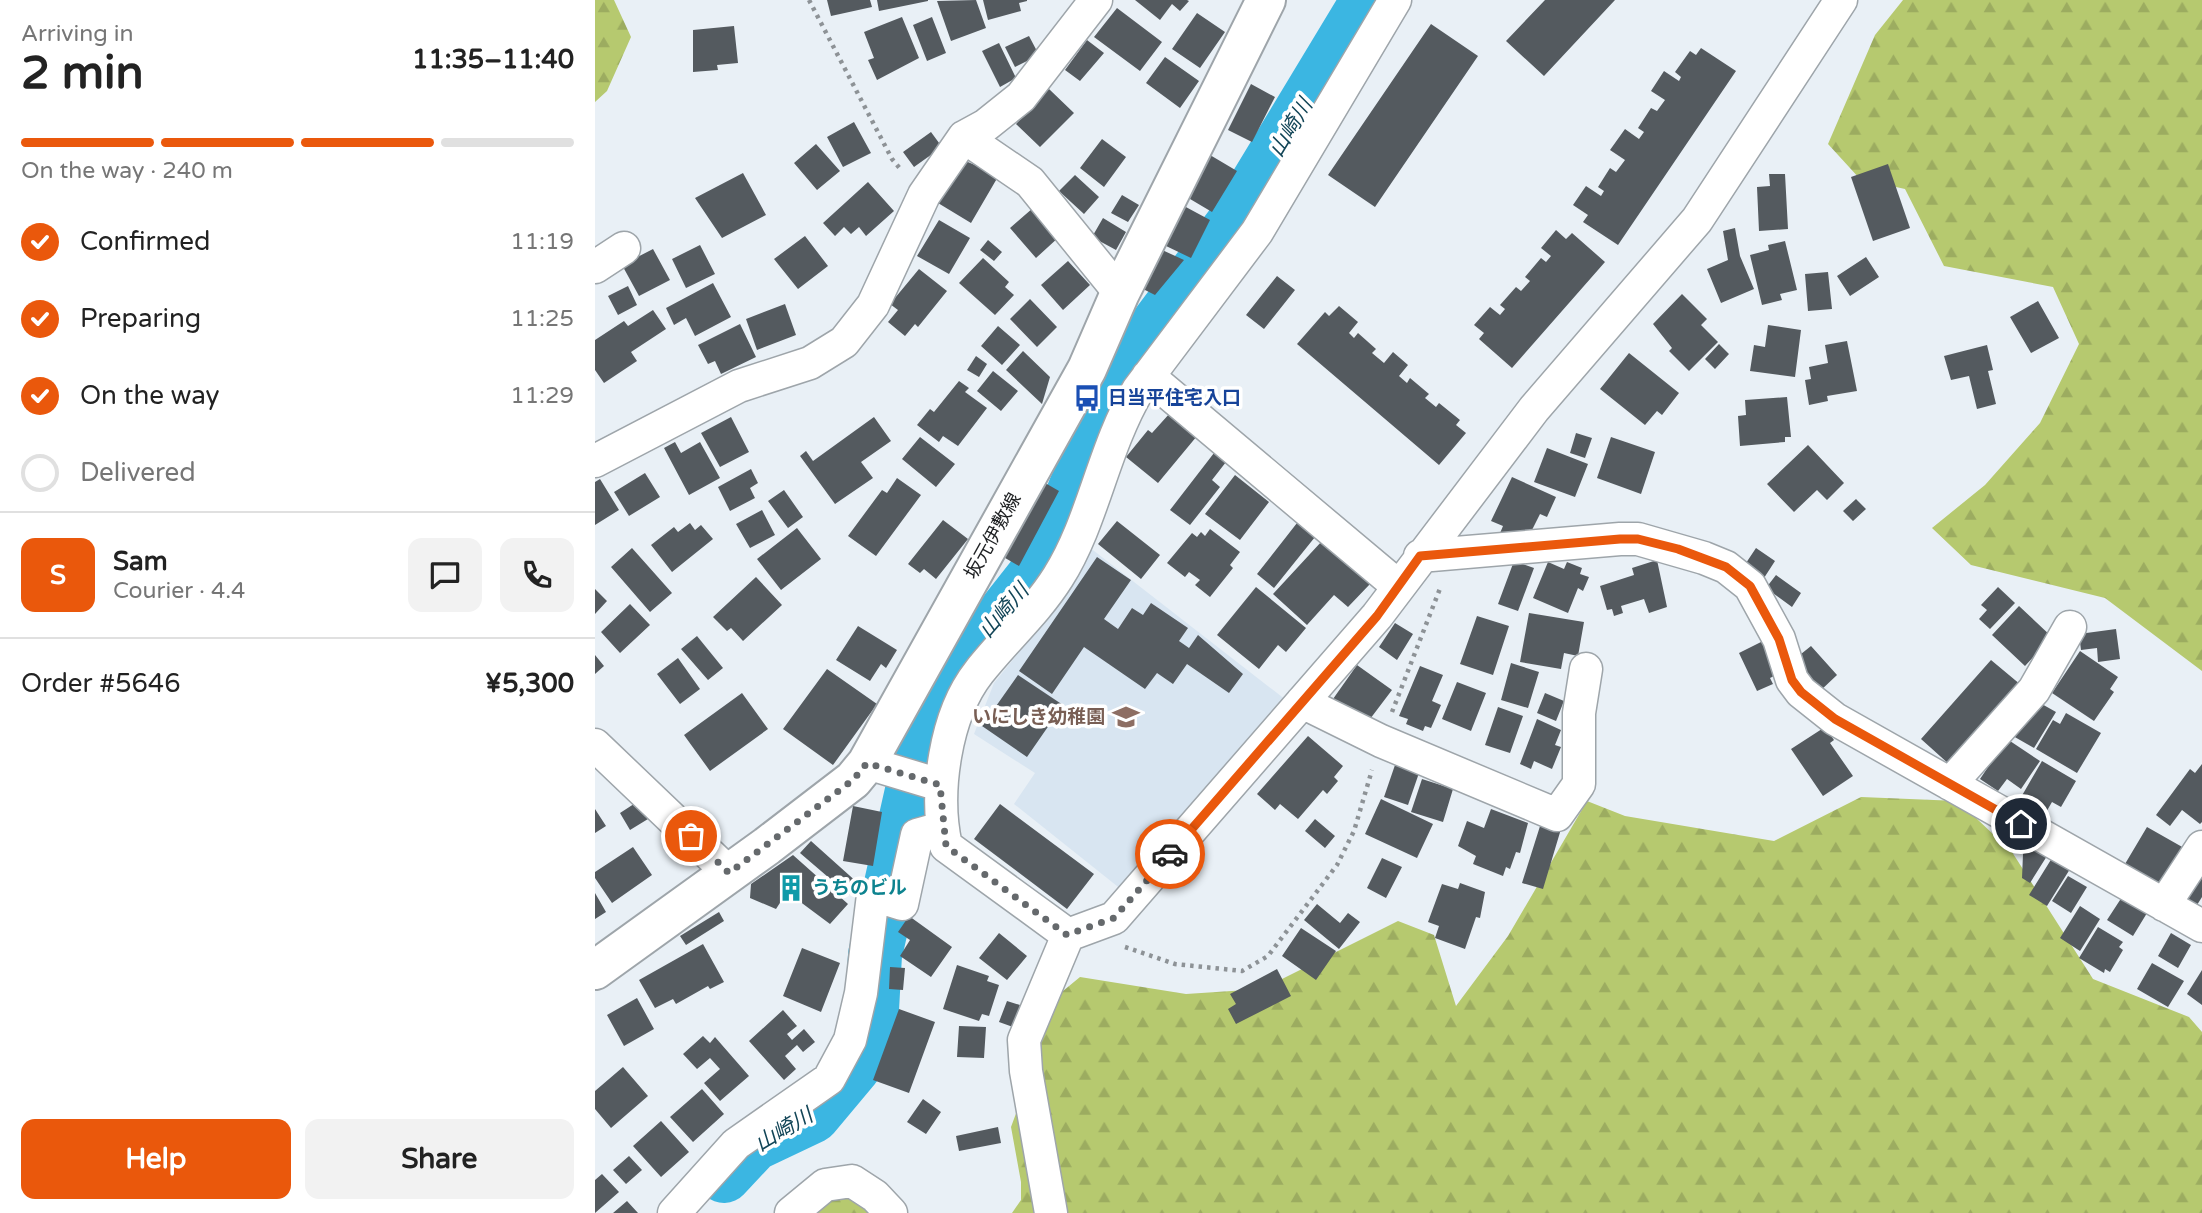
<!DOCTYPE html>
<html lang="en">
<head>
<meta charset="utf-8">
<style>
	:root { --surface:#fff; --page:#f2f2f2; --text:#222; --muted:#767676; --line:#e0e0e0; --accent:#ea580c }
	body { margin:0; font-family:"Varela Round","Noto Sans JP",sans-serif; background:var(--page); color:var(--text); height:100vh; display:flex; flex-direction:column; font-size:26px; white-space:nowrap }
	* { box-sizing:border-box; margin:0 }
	p { font-size:23px; color:var(--muted) }
	.icon { flex:none; width:38px; height:38px; fill:none; stroke:currentColor; stroke-width:2; stroke-linecap:round; stroke-linejoin:round }
	.map { position:relative; flex:1; overflow:hidden }
	.sheet { display:flex; flex-direction:column; background:var(--surface); width:595px }
	.sheet>* { flex:none }
	.pin { position:absolute; display:grid; place-items:center; width:60px; height:60px; color:#fff; margin:-30px; border:4px solid #fff; border-radius:50%; box-shadow:0 2px 7px #0007 }
	.courier { position:absolute; display:grid; place-items:center; width:70px; height:70px; margin:-35px; border:5px solid #ea580c; border-radius:50%; background:#fff; color:#222; box-shadow:0 2px 9px #0007 }
	.overview em { font-style:normal; font-weight:700 }
	.overview div { display:flex; flex-direction:column-reverse }
	.overview { display:flex; align-items:center; justify-content:space-between; height:119px; padding:0 21px }
	h1 { font-size:46px; font-weight:700; line-height:52px }
	.bar { display:grid; grid-template-columns:repeat(4,1fr); gap:10px 7px; align-content:center; height:84px; padding:0 21px }
	.bar i { height:9px; border-radius:5px; background:var(--line) }
	.bar .current { background:var(--accent) }
	.bar p { grid-column:span 4 }
	.line { display:flex; align-items:center; gap:18px; padding:0 21px; border-top:2px solid var(--line) }
	.line div { flex:1 }
	.round { display:grid; place-items:center; flex:none; width:74px; height:74px; border-radius:14px; background:var(--page) }
	ol { padding:0 21px; list-style:none }
	li { display:flex; align-items:center; gap:21px; height:77px }
	li p { margin-inline-start:auto }
	li .icon { padding:7px; border-radius:50%; background:var(--accent); color:#fff; stroke-width:4 }
	li:last-child { color:var(--muted) }
	li i { width:38px; height:38px; border:4px solid var(--line); border-radius:50% }
	.button { display:flex; gap:14px; margin-top:auto; padding:14px 21px }
	.button a { flex:1; height:80px; border-radius:14px; background:var(--accent); color:#fff; font-size:28px; font-weight:700; line-height:80px; text-align:center }
	.button a+a { background:var(--page); color:var(--text) }
	main { display:flex; flex:1; min-height:0 }
	.map>svg:first-child { display:block }
	.built { fill:#d8e5f1 }
	.forest { fill:url(#forest-firs) }
	.lines { fill:none; stroke-linecap:round; stroke-linejoin:round }
	.river { stroke:#3bb6e2; stroke-width:54 }
	.building { fill:#545a5f }
	.minor-casing { stroke:#9ea5aa; stroke-width:35 }
	.major-casing { stroke:#9ea5aa; stroke-width:42 }
	.path { stroke:#8d9296; stroke-width:4.5; stroke-dasharray:3.5 5; stroke-linecap:butt }
	.minor { stroke:#fff; stroke-width:32 }
	.major { stroke:#fff; stroke-width:38 }
	.done { stroke:#65696c; stroke-width:7; stroke-dasharray:0 12.6 }
	.route { stroke:#ea580c; stroke-width:9 }
	.labels { text-anchor:middle; dominant-baseline:central; stroke-width:7; stroke-linejoin:round; paint-order:stroke }
	.transit-label { font-size:19px; font-weight:bold; fill:#164399; stroke:#fff; text-anchor:start }
	.street-label { font-size:19px; fill:#1e2022; stroke:#fff }
	.education-label { font-size:19px; font-weight:bold; fill:#785e54; stroke:#fff; text-anchor:end }
	.culture-label { font-size:19px; font-weight:bold; fill:#0d838f; stroke:#fff; text-anchor:start }
	.water-label { font-size:21px; font-style:italic; fill:#124557; stroke:#fff }
</style>
</head>
<body>
<main>
<section class="sheet">
<div class="overview"><div><h1>2 min</h1><p>Arriving in</p></div><em>11:35–11:40</em></div>
<div class="bar"><i class="current"></i><i class="current"></i><i class="current"></i><i></i><p>On the way · 240 m</p></div>
<ol>
<li><svg class="icon" aria-label="check" viewBox="0 0 24 24"><path d="M5 12l5 5 9-10"/></svg>Confirmed<p>11:19</p></li>
<li><svg class="icon" aria-label="check" viewBox="0 0 24 24"><path d="M5 12l5 5 9-10"/></svg>Preparing<p>11:25</p></li>
<li><svg class="icon" aria-label="check" viewBox="0 0 24 24"><path d="M5 12l5 5 9-10"/></svg>On the way<p>11:29</p></li>
<li><i></i>Delivered</li>
</ol>
<div class="line" style="height:126px"><b class="round" style="background:var(--accent);color:#fff">S</b><div><b>Sam</b><p>Courier · 4.4</p></div><a class="round"><svg class="icon" aria-label="chat" viewBox="0 0 24 24"><path d="M4 5h16v11H9l-5 4z"/></svg></a><a class="round"><svg class="icon" aria-label="phone" viewBox="0 0 24 24"><path d="M5 4h4l2 5-3 2q2 4 5 5l2-3 5 2v4C11 20 4 13 5 4z"/></svg></a></div>
<div class="line" style="height:91px"><div>Order #5646</div><b>¥5,300</b></div>
<div class="button"><a>Help</a><a>Share</a></div>
</section>
<div class="map">
<svg width="1607" height="1213" viewBox="0 0 1607 1213">
	<defs>
		<pattern id="forest-firs" width="22" height="20" patternUnits="userSpaceOnUse" patternTransform="scale(1.75)"><rect width="22" height="20" fill="#b6c96f"/><path d="M5 1l3.5 6h-7zM16 11l3.5 6h-7z" fill="#9cac60"/></pattern>
	</defs>
	<rect width="100%" height="100%" fill="#e9f0f6"/>
	<!-- built -->
	<path class="built" d="M494,547L691,700L527,890L419,804L440,773L379,734L399,683L465,602Z"/>
	<!-- forest -->
	<path class="forest" d="M0,0H19L36,37L12,91L0,102Z
		M1308,0H1607V671L1510,598L1376,565L1337,528L1390,485L1445,423L1484,344L1458,287L1349,266L1310,189L1265,179L1233,144L1280,35Z
		M1266,797L1363,801L1417,852L1498,979L1594,1017L1607,1032V1213H417L426,1200V1182L416,1127L438,1067L451,1005L485,977L591,994L667,989L803,921L839,935L861,1006L913,936L992,801L1030,816L1179,841Z
		M252,1188L294,1213H204Z"/>
	<g class="lines">
		<!-- river -->
		<path class="river" d="M129,1176L159,1144L218,1116L259,1067L276,1028L280,955L330,733L359,664L397,629L438,577L471,511L499,442L518,375L562,325L637,225L773,0"/>
	</g>
	<!-- building -->
	<path class="building" d="M232,0H275L277,7L236,16Z
		M282,0H333V1L284,11Z
		M381,0L391,28L356,41L342,1Z
		M388,0H432V1L424,3L426,11L393,20Z
		M540,0H592L594,1L585,11L577,4L565,20Z
		M950,0H1020L949,76L911,41Z
		M522,8L567,42L545,71L499,37Z
		M602,13L630,32L605,68L577,49Z
		M307,17L324,58L282,80L273,60L279,58L269,32Z
		M337,17L351,53L332,61L318,25Z
		M836,24L883,56L780,207L733,175Z
		M139,26L143,63L122,65L123,70L98,72V30Z
		M434,36L444,55L420,67L410,47Z
		M492,40L509,53L485,81L470,70Z
		M404,43L421,78L405,87L387,51Z
		M1106,48L1141,71L1023,245L988,222L993,215L978,205L991,186L1006,196L1009,191L1003,187L1015,168L1021,172L1030,160L1015,150L1030,129L1044,139L1049,132L1043,128L1056,108L1062,111L1070,100L1056,91L1069,71L1084,81L1086,77L1080,72L1095,51L1101,55Z
		M570,57L604,81L585,108L551,83Z
		M656,84L680,97L657,142L633,130Z
		M454,89L479,113L445,147L421,124Z
		M259,122L276,153L248,167L232,137Z
		M336,132L347,147L319,167L308,152Z
		M507,139L531,157L509,187L485,168Z
		M221,144L245,171L222,190L199,163Z
		M615,155L642,171L617,212L590,196Z
		M368,160L404,175L376,223L343,203Z
		M1293,164L1315,228L1278,241L1256,177Z
		M148,173L171,215L127,238L100,198Z
		M1174,174H1190L1193,229L1164,231L1162,187L1175,186Z
		M480,175L504,197L489,214L464,191Z
		M273,182L299,211L271,236L264,227L256,234L249,227L240,236L228,223Z
		M527,195L544,205L533,222L516,213Z
		M589,206L615,220L596,258L569,245Z
		M438,208L464,237L441,258L415,228Z
		M508,218L531,232L521,250L497,237Z
		M344,220L375,238L354,274L322,256Z
		M1140,228L1145,256L1159,289L1126,303L1112,269L1133,260L1128,231Z
		M961,230L971,239L977,233L1010,262L917,368L884,339L889,333L879,325L895,307L905,315L910,309L905,305L921,287L926,291L935,281L930,277L946,258L951,262L956,256L946,248Z
		M210,236L233,266L203,289L179,259Z
		M393,240L407,252L399,261L385,250Z
		M1190,241L1202,290L1185,294L1187,300L1167,305L1155,255L1174,250L1173,245Z
		M105,245L120,274L91,288L77,259Z
		M58,249L75,280L44,296L27,265Z
		M565,249L589,260L560,295L546,288Z
		M1271,257L1284,277L1255,296L1242,276Z
		M388,258L414,282L410,287L419,295L400,315L364,283Z
		M473,261L495,285L468,310L446,285Z
		M324,269L352,291L323,327L320,324L310,336L293,322L303,310L295,304Z
		M1233,272L1237,309L1213,311L1210,274Z
		M682,276L700,290L669,329L651,315Z
		M118,283L136,317L100,336L91,318L79,325L71,308Z
		M33,286L42,305L23,315L13,296Z
		M1087,294L1112,319L1106,325L1123,342L1094,371L1074,351L1077,348L1058,324Z
		M435,299L462,327L442,347L415,319Z
		M1443,301L1464,338L1436,353L1415,317Z
		M190,304L201,335L162,350L151,319Z
		M744,306L763,322L754,333L759,338L763,333L781,349L777,353L789,363L798,352L813,365L804,376L812,383L815,378L834,394L830,398L841,407L844,403L865,420L861,425L871,433L844,465L702,344L730,312L734,316Z
		M58,310L71,329L36,352L42,361L9,383L0,370V340L29,321L33,326Z
		M145,324L161,357L126,374L120,361L113,364L103,345Z
		M1173,325L1206,330L1200,377L1155,371L1159,345L1170,347Z
		M403,326L425,345L407,365L386,346Z
		M1252,341L1262,391L1232,396L1233,401L1214,405L1210,380L1216,379L1214,367L1233,363L1230,345Z
		M1124,344L1134,354L1120,369L1110,359Z
		M1392,345L1398,370L1393,371L1401,404L1382,409L1374,376L1356,380L1349,356Z
		M428,351L455,377L447,404L411,370Z
		M1034,353L1084,393L1067,415L1062,411L1050,425L1005,389Z
		M381,356L392,364L384,377L372,370Z
		M398,371L423,391L406,411L382,391Z
		M364,381L374,388L370,392L392,408L363,446L348,436L344,442L322,425L335,409L339,412Z
		M1192,397L1196,437H1190V442L1145,446L1143,416L1151,415L1150,400Z
		M575,413L602,436L563,483L531,457L553,430L557,433Z
		M136,417L154,452L125,467L106,433Z
		M279,417L296,441L266,462L278,478L240,504L205,456L211,451L218,461Z
		M981,433L997,438L990,458L975,453Z
		M325,437L360,464L341,487L307,459Z
		M1016,437L1060,452L1046,494L1002,478Z
		M80,442L86,453L105,442L125,478L94,495L69,448Z
		M1213,445L1249,483L1232,500L1222,490L1199,512L1172,484Z
		M952,448L993,464L980,497L939,482Z
		M619,453L631,462L617,480L625,487L595,525L575,510Z
		M156,469L163,483L155,488L160,498L135,511L123,487Z
		M50,473L65,497L34,516L19,492Z
		M640,475L674,502L645,540L610,514Z
		M917,477L961,497L952,517L945,514L934,536L903,538L908,526L896,521Z
		M302,478L326,495L281,556L253,536L287,490L292,493Z
		M5,479L24,510L0,525V482Z
		M445,480L464,491L424,566L405,555Z
		M189,490L208,517L193,528L173,501Z
		M1261,499L1271,509L1258,521L1248,511Z
		M167,510L180,535L155,548L141,524Z
		M348,520L373,539L341,579L329,569L325,573L313,564Z
		M522,521L565,555L546,579L503,544Z
		M95,523L100,530L106,525L118,539L77,572L56,545L79,527L83,532Z
		M702,523L720,537L679,588L662,574Z
		M202,528L226,559L186,590L162,559Z
		M615,529L645,552L635,565L638,568L615,597L600,585L605,580L594,572L590,577L572,563L597,533L602,537L606,532L610,536Z
		M727,541L775,584L753,607L739,595L712,625L678,594Z
		M37,548L77,593L55,612L16,567Z
		M1161,548L1180,561L1169,578L1149,566Z
		M502,557L536,580L509,619L523,629L537,608L548,615L556,603L593,628L584,641L594,648L603,635L648,674L634,693L592,664L578,684L562,673L550,689L489,647L457,694L424,671Z
		M1062,560L1072,607L1054,613L1049,599L1026,606L1028,613L1019,616L1017,609L1012,610L1005,586L1039,575L1037,568Z
		M919,561L939,568L923,611L903,604Z
		M953,562L969,569L972,562L987,568L985,574L994,577L988,591L983,588L973,613L938,598Z
		M1181,575L1206,593L1197,607L1171,588Z
		M161,577L187,605L148,641L136,628L132,631L118,617Z
		M661,587L711,628L691,652L683,645L664,669L622,635Z
		M1403,587L1420,603L1395,629L1384,619L1392,610L1386,605Z
		M0,589L12,601L0,614Z
		M35,604L55,625L25,653L6,632Z
		M1424,606L1457,637L1430,666L1397,635Z
		M934,613L989,622L983,656L969,653L966,669L925,662Z
		M882,616L914,626L898,675L865,664Z
		M800,623L818,634L802,660L784,647Z
		M263,626L302,650L291,668L286,664L275,681L241,660Z
		M1521,629L1525,659L1503,662L1502,648L1486,650L1484,634Z
		M102,636L128,668L113,680L86,649Z
		M1168,641L1183,674L1175,678L1178,684L1162,691L1144,653Z
		M1216,646L1242,675L1224,692L1201,658Z
		M1485,651L1523,677L1515,689L1519,692L1499,721L1457,693Z
		M0,655L9,666L0,674Z
		M83,658L105,689L85,704L62,674Z
		M1396,660L1426,685L1355,765L1326,739Z
		M916,663L944,672L933,708L906,700Z
		M762,665L797,690L772,723L738,699Z
		M825,666L848,675L837,701L846,705L836,728L830,726L828,731L811,724L813,719L804,716Z
		M232,669L282,704L238,765L188,729Z
		M423,675L468,705L432,757L387,726Z
		M862,682L891,693L876,731L847,719Z
		M147,693L173,729L115,771L89,735Z
		M950,693L969,701L961,721L942,713Z
		M1445,703L1461,712L1439,748L1418,736Z
		M903,707L928,716L915,753L890,745Z
		M1471,713L1506,733L1482,773L1441,749L1458,720L1465,724Z
		M942,719L966,730L960,745L966,747L957,769L939,761L936,769L925,764Z
		M1230,727L1239,740L1235,743L1258,776L1228,796L1196,749Z
		M713,736L748,766L739,777L743,781L732,794L728,790L703,819L685,804L680,810L662,794Z
		M1412,739L1445,761L1426,789L1412,779L1403,791L1385,779Z
		M1447,761L1481,781L1466,807L1457,802L1450,814L1425,799Z
		M1607,764V822L1605,824L1587,810L1575,826L1561,815L1595,769L1600,773Z
		M800,765L824,773L813,805L789,797Z
		M827,779L858,789L848,822L816,812Z
		M786,799L838,824L822,858L770,834Z
		M42,802L53,819L35,830L25,813Z
		M405,804L499,874L472,909L379,839Z
		M258,806L287,812L278,866L248,861Z
		M0,809L11,826L0,833Z
		M896,809L933,823L925,853L921,852L915,869L911,867L908,876L878,864L881,856L863,846L872,821L889,828Z
		M720,819L740,836L730,848L710,831Z
		M946,823L966,829L948,889L927,883Z
		M1552,827L1589,848L1567,885L1530,864Z
		M216,841L264,884L254,895L205,853Z
		M1434,845L1452,856L1435,883L1427,878L1428,854Z
		M38,847L57,875L17,903L0,878V872Z
		M198,855L253,904L235,924L192,892L181,909L155,898L156,884Z
		M787,858L807,867L791,898L772,888Z
		M1457,858L1475,869L1452,906L1434,895Z
		M1607,868V897L1602,905L1589,897Z
		M1473,876L1492,887L1476,913L1457,901Z
		M865,883L890,892L885,918L881,917L870,949L840,938L844,926L833,922L847,884L863,889Z
		M0,893L11,912L0,919Z
		M1527,897L1552,913L1538,936L1512,920Z
		M722,904L745,923L753,913L765,922L744,949L709,920Z
		M1485,906L1505,919L1485,951L1465,938Z
		M124,912L129,921L91,945L85,936Z
		M314,916L357,947L336,977L305,956L315,940L303,932Z
		M1503,927L1528,942L1524,947L1528,950L1515,972L1510,969L1509,973L1484,958Z
		M706,928L741,951L721,980L687,956Z
		M404,933L432,956L412,980L384,958Z
		M1576,933L1596,945L1583,968L1563,956Z
		M108,944L129,982L115,989L113,986L81,1004L78,999L60,1008L44,980Z
		M207,948L245,963L226,1012L188,996Z
		M1557,963L1589,981L1573,1007L1542,989Z
		M362,965L394,976L392,981L404,985L394,1016L387,1014L384,1021L348,1009Z
		M295,967L310,968L308,990L294,989Z
		M682,969L696,996L641,1024L633,1009L641,1004L635,994Z
		M1607,970V1005L1592,994Z
		M42,998L59,1029L29,1046L12,1015Z
		M412,1001L425,1005L418,1027L404,1022Z
		M304,1009L340,1022L314,1093L278,1080Z
		M188,1010L202,1026L192,1034L197,1040L209,1029L220,1042L208,1052L202,1045L190,1056L201,1069L189,1080L154,1041Z
		M364,1026L391,1027L389,1058L362,1057Z
		M108,1036L115,1043L120,1037L154,1076L125,1101L109,1083L125,1069L115,1058L102,1069L88,1054Z
		M28,1067L53,1096L16,1128L0,1109V1091Z
		M107,1089L129,1114L98,1142L75,1117Z
		M328,1099L346,1112L331,1134L312,1122Z
		M66,1121L94,1152L66,1177L38,1146Z
		M403,1127L406,1143L364,1151L361,1136Z
		M34,1156L47,1170L31,1184L18,1170Z
		M7,1174L24,1192L0,1213V1180Z
		M32,1201L43,1213H18Z"/>
	<g class="lines">
		<defs>
			<path id="minor" d="M800,0L662,232L543,390C508,449 498,522 463,577C441,612 409,640 384,672C350,715 339,793 351,846L473,935L519,918L782,616L939,409L1102,220L1246,0
				M369,137L435,182L525,293
				M0,267L29,248
				M553,376L803,586
				M0,461L144,386L215,363L249,342L278,305L329,195L369,137L391,125L426,97L501,0
				M825,556L1025,539H1043L1109,558L1131,567L1155,586L1184,639L1197,680L1206,692L1240,719L1607,926
				M707,702L786,741L962,815L984,784V713L991,669
				M0,745L134,873
				M272,763L345,785
				M1355,784L1439,690L1475,627
				M1569,905L1607,847
				M79,1213L141,1144L234,1079L255,1040L266,993L278,895L307,904L322,835L347,828
				M196,1213L230,1185L257,1181L280,1196L296,1213
				M456,1213L431,1071L429,1040L473,935"/>
			<path id="major" d="M0,970L172,846L258,780L272,763L492,369L525,293L671,0"/>
		</defs>
		<!-- minor casing -->
		<use href="#minor" class="minor-casing"/>
		<!-- major casing -->
		<use href="#major" class="major-casing"/>
		<!-- path -->
		<path class="path" d="M214,0L297,159L307,171
			M797,712L846,586
			M530,947L580,964L647,971L673,956L742,865L759,831L777,770"/>
		<!-- minor -->
		<use href="#minor" class="minor"/>
		<!-- major -->
		<use href="#major" class="major"/>
	</g>
	<g class="lines">
		<!-- done -->
		<path class="done" d="M96,836L134,873L258,780L272,763L345,785L351,846L472,935L519,918L575,854"/>
		<!-- route -->
		<path class="route" d="M575,854L782,616L825,556L1025,539H1043L1083,549L1131,567L1155,586L1184,639L1197,680L1206,692L1240,719L1426,824"/>
	</g>
	<!-- icons -->
	<defs>
		<symbol id="bus-bare" viewBox="-9 -9 18 18"><path d="M-5-6H5V4H4V6H2V4H-2V6H-4V4H-5ZM-3.5-4V0h7V-4ZM-3.5 1.2v1.5H-2V1.2ZM2 1.2v1.5H3.5V1.2Z" fill="#1a4fb4" stroke="#fff" stroke-width="2.5" paint-order="stroke"/></symbol>
		<symbol id="school-bare" viewBox="-9 -9 18 18"><path d="M0-5L7-2L0 1L-7-2ZM-4 1L0 2.5L4 1V4Q0 6-4 4Z" fill="#8d6e63" stroke="#fff" stroke-width="2.5" paint-order="stroke"/></symbol>
		<symbol id="building-bare" viewBox="-9 -9 18 18"><path d="M-4-6H4V6H1V3H-1V6H-4ZM-2.5-4.3h1.7v1.8h-1.7ZM.8-4.3h1.7v1.8H.8ZM-2.5-1h1.7V.8h-1.7ZM.8-1h1.7V.8H.8Z" fill="#0f9aa8" stroke="#fff" stroke-width="2.5" paint-order="stroke"/></symbol>
	</defs>
	<g fill-rule="evenodd">
		<use href="#bus-bare" x="473" y="379" width="38" height="38"/>
		<use href="#school-bare" x="512" y="698" width="38" height="38"/>
		<use href="#building-bare" x="177" y="869" width="38" height="38"/>
	</g>
	<g class="labels">
		<!-- transit labels -->
		<g class="transit-label">
			<text x="513" y="398">日当平住宅入口</text>
		</g>
		<!-- street labels -->
		<g class="street-label">
			<text transform="translate(398 536) rotate(-61)">坂元伊敷線</text>
		</g>
		<!-- education labels -->
		<g class="education-label">
			<text x="510" y="717">いにしき幼稚園</text>
		</g>
		<!-- culture labels -->
		<g class="culture-label">
			<text x="217" y="888">うちのビル</text>
		</g>
		<!-- water labels -->
		<g class="water-label">
			<text transform="translate(696 128) rotate(-59)">山崎川</text>
			<text transform="translate(409 611) rotate(-49)">山崎川</text>
			<text transform="translate(189 1130) rotate(-31)">山崎川</text>
		</g>
	</g>
</svg>
<div class="pin" style="left:96px;top:836px;background:#ea580c"><svg class="icon" aria-label="bag" viewBox="0 0 24 24"><path d="M5 8h14l-1 12H6zM9 8a3 3 0 0 1 6 0"/></svg></div>
<div class="pin" style="left:1426px;top:824px;background:#1f2937"><svg class="icon" aria-label="home" viewBox="0 0 24 24"><path d="M3 11l9-7 9 7M6 9v11h12V9"/></svg></div>
<div class="courier" style="left:575px;top:854px"><svg class="icon" aria-label="car" viewBox="0 0 24 24"><path d="M5 17H2v-5l4-1 3-4h7l3 4 3 1v5h-3M9 17h6M6 11h13"/><circle cx="7" cy="17" r="2"/><circle cx="17" cy="17" r="2"/></svg></div>
</div>
</main>
</body>
</html>
